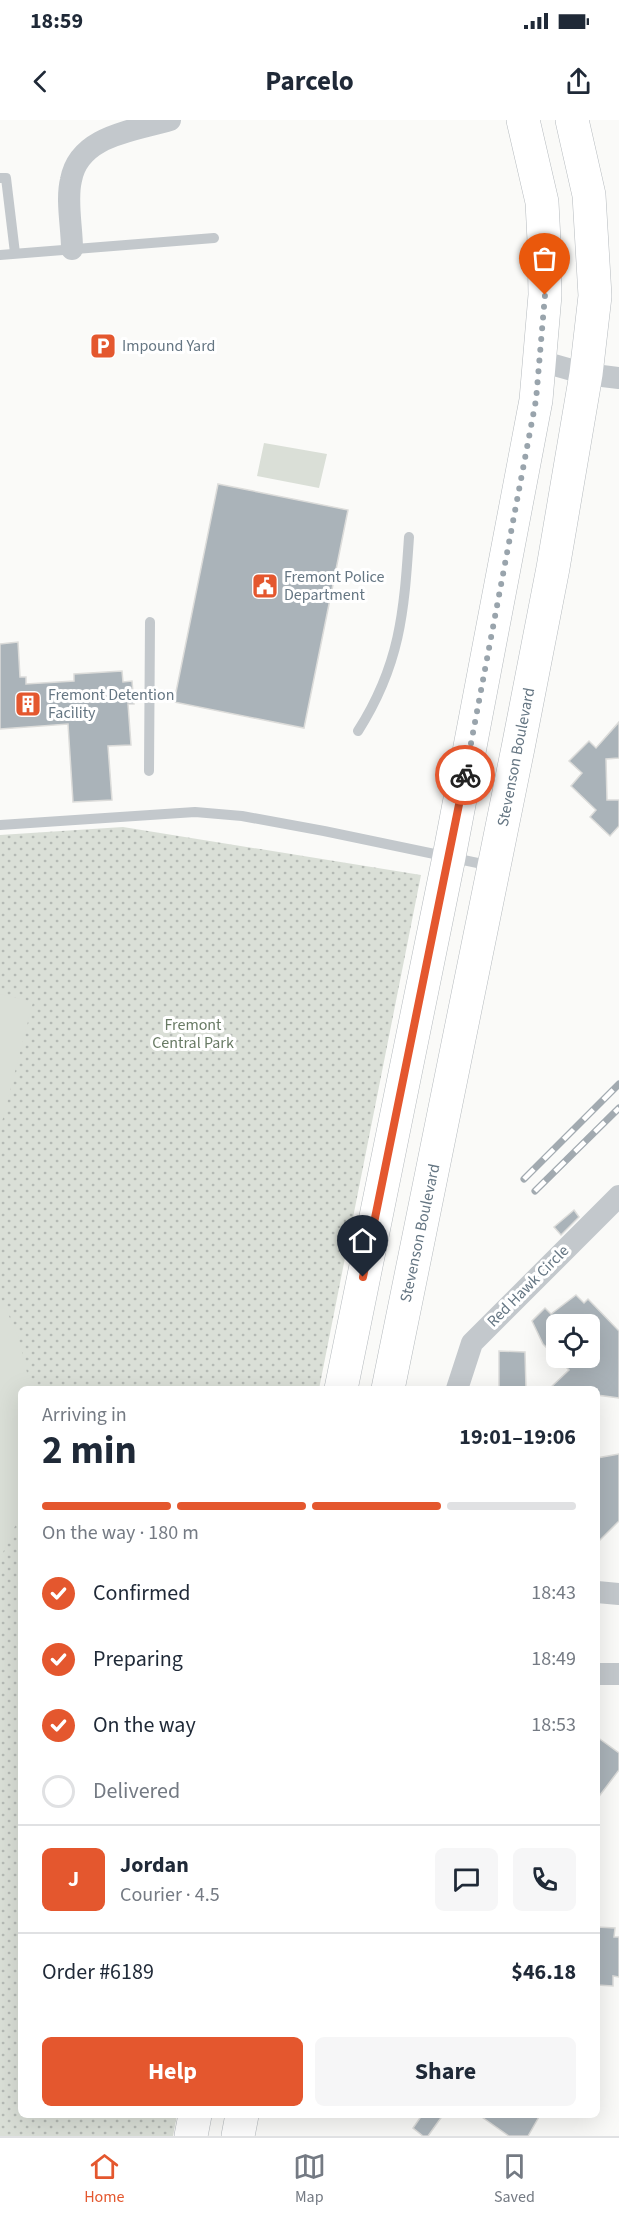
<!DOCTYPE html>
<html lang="en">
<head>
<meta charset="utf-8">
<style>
	:root { --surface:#fff; --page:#f6f6f7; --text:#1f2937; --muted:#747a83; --line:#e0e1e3; --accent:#e4572e }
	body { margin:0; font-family:"Source Sans 3",sans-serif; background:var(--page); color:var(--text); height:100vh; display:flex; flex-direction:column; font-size:22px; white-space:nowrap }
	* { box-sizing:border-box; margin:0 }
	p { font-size:20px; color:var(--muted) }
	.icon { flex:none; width:33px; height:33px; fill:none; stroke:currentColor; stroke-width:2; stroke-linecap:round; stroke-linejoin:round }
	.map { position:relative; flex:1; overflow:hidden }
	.side { position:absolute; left:18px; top:1266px; width:582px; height:732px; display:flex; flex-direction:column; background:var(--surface); border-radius:9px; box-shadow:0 6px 24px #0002 }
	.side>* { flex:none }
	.controls { position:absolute; left:546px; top:1194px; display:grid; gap:12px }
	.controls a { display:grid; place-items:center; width:54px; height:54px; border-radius:9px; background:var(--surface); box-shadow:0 6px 24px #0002; font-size:30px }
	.pin { position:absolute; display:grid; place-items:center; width:51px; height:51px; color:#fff; margin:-62px -26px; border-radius:50% 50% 50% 0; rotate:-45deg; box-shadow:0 0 6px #0007 }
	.pin .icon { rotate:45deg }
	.courier { position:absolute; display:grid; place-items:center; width:60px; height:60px; margin:-30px; border:4px solid #e4572e; border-radius:50%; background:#fff; color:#222; box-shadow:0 2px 8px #0007 }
	.headline em { font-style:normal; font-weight:700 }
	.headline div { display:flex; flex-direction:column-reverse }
	.headline { display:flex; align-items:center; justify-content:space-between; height:102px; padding:0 24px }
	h1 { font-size:39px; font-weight:700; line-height:45px }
	.bar { display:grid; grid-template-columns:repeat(4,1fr); gap:9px 6px; align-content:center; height:72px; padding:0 24px }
	.bar i { height:8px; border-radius:4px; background:var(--line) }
	.bar .selected { background:var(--accent) }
	.bar p { grid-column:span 4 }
	.line { display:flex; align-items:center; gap:15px; padding:0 24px; border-top:2px solid var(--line) }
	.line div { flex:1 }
	.round { display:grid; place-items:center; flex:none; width:63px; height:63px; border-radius:9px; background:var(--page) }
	ol { padding:0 24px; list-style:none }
	li { display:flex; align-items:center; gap:18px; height:66px }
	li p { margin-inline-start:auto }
	li .icon { padding:6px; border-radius:50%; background:var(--accent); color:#fff; stroke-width:4 }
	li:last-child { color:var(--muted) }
	li i { width:33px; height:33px; border:3px solid var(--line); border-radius:50% }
	.button { display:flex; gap:12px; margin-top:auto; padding:12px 24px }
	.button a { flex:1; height:69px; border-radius:9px; background:var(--accent); color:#fff; font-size:24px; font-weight:700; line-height:69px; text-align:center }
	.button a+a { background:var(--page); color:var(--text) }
	.status { display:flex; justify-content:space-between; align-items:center; height:42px; padding:0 30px; background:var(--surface); direction:ltr }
	.status svg { height:16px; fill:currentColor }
	header { display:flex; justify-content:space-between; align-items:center; height:78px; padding:0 24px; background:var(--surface); font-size:27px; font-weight:700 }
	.tab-bar { display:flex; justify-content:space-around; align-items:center; height:84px; border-top:2px solid var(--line); background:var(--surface); font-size:16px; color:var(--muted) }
	.tab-bar a { display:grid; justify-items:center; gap:3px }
	.tab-bar .selected { color:var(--accent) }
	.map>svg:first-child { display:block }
	.park { fill:url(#park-dots) }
	.pitch { fill:#dadfd7 }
	.building { fill:#aab3b9; stroke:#dcdcda; stroke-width:1.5; fill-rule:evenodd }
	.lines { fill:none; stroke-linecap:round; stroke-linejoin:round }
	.primary-casing { stroke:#b5babe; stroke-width:34 }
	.service { stroke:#c3c8cc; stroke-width:10 }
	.minor { stroke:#c3c8cc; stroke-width:22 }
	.primary { stroke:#fff; stroke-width:33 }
	.rail-casing { stroke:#a2aab0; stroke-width:7 }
	.rail { stroke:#fff; stroke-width:4.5; stroke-dasharray:14; stroke-linecap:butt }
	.done { stroke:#99a4ac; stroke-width:6; stroke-dasharray:0 10.8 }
	.route { stroke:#e4572e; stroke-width:8 }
	.labels { text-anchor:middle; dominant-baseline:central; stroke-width:6; stroke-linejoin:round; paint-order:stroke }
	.poi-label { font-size:16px; fill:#657683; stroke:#fff; text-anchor:start }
	.street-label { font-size:16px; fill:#657683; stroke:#fff }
	.park-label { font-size:16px; fill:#687a64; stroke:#fff }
</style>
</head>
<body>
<div class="status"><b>18:59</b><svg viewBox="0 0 49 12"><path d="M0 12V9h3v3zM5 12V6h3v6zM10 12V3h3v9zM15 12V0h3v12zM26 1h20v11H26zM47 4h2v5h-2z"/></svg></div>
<header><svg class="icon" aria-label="back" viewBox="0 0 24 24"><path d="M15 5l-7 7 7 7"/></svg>Parcelo<svg class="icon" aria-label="share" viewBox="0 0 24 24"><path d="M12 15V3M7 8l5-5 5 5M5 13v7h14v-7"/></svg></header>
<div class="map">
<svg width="619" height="2016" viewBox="0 0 619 2016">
	<defs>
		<pattern id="park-dots" width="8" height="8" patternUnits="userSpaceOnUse" patternTransform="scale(1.5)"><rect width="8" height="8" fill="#dadfd7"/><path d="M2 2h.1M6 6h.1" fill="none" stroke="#b4b9b4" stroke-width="1.8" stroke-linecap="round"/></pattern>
	</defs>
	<rect width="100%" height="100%" fill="#fafaf8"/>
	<!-- park -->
	<path class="park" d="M123,707L421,755L319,1269H21V1995H177L173,2016H0V715Z"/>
	<!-- pitch -->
	<path class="pitch" d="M264,323L327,334L319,368L257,356Z
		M0,874L33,882L2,1002H0Z
		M0,1176L18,1216L31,1269H21V1393L0,1439Z"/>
	<!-- building -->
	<path class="building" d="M218,364L348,390L304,608L174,582Z
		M18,522L20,557H26V564L74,561V554L122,551L123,562L132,561L134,584H128L131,625L108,626L112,680L73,682L68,604L0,609V524Z
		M619,602V638L606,639L607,680H619V706L610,716L590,697L596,690L571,666L582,653L569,641L589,621L596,628Z
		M574,1090L579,1097L561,1115L554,1107Z
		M576,1175L584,1183L588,1179L619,1211V1278L597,1275V1269H549L569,1250L543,1224L532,1201L545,1188L551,1194ZM556,1204H590V1238H556Z
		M499,1231L525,1232L526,1269H499Z
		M619,1334V1401L597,1423V1338Z
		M597,1617L619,1633V1650L597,1679Z
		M597,1807L615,1808L614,1817H619V1857L613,1856V1866L597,1865Z
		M422,1995H443L428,2016H423L413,2008Z
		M479,1995H540L528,2016H509Z"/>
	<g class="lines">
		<defs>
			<path id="primary" d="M341,1269L449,737L536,280L545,175L544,121L542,82L523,0
				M388,1269L518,628L553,448L586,254L595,176L589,75L572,0
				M191,2016L195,1995
				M238,2016L242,1995"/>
		</defs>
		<!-- primary casing -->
		<use href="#primary" class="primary-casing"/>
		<!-- service -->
		<path class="service" d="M0,58H6L15,133
			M0,135L214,118
			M358,611C400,545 404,493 409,417
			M149,651L150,502
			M0,705L195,692L242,696L324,711L492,746"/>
		<!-- minor -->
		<path class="minor" d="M72,129C72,107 66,80 71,60C79,15 134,11 170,0
			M540,241L586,254L619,258
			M457,1269L472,1223L619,1076
			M597,1472L619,1474
			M597,1554H619"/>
		<!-- primary -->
		<use href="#primary" class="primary"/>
		<defs>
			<path id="rail" d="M524,1059L619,964
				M535,1071L619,988"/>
		</defs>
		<!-- rail casing -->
		<use href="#rail" class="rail-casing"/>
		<!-- rail -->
		<use href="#rail" class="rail"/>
	</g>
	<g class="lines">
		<!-- done -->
		<path class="done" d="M465,655L536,280L545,175"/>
		<!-- route -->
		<path class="route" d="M363,1157L465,655"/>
	</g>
	<!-- icons -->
	<defs>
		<symbol id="parking-square" viewBox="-11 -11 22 22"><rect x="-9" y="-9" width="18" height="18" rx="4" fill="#e4572e" stroke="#fff"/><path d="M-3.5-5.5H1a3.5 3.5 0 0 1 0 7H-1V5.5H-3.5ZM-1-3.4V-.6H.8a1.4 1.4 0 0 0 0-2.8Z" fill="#fff"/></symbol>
		<symbol id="civic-square" viewBox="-11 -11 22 22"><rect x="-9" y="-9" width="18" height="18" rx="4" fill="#e4572e" stroke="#fff"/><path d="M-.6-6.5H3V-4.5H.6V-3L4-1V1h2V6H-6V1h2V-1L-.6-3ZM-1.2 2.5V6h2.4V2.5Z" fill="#fff"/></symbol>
		<symbol id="building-square" viewBox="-11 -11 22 22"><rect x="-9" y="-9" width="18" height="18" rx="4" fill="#e4572e" stroke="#fff"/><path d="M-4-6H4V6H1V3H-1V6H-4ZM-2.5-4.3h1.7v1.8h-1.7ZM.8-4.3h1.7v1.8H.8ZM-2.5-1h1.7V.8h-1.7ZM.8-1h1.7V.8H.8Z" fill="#fff"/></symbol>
	</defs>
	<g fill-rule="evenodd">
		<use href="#parking-square" x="88" y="211" width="30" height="30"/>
		<use href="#civic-square" x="250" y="451" width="30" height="30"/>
		<use href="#building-square" x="13" y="569" width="30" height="30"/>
	</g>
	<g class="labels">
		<!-- poi labels -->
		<g class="poi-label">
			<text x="122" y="226">Impound Yard</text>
			<text x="284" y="457">Fremont Police<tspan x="284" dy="18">Department</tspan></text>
			<text x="48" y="575">Fremont Detention<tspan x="48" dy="18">Facility</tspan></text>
		</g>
		<!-- street labels -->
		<g class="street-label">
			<text transform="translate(516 637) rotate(-79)">Stevenson Boulevard</text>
			<text transform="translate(420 1113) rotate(-78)">Stevenson Boulevard</text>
			<text transform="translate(528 1166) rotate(-45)">Red Hawk Circle</text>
		</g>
		<!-- park labels -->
		<g class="park-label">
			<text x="193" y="905">Fremont<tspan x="193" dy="18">Central Park</tspan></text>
		</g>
	</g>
</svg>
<div class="controls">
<a><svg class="icon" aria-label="locate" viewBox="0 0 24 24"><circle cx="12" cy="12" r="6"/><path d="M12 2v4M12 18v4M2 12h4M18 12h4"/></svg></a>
</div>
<div class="pin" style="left:545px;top:175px;background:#ea580c"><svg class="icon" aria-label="bag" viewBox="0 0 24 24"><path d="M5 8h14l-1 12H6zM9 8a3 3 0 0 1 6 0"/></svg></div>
<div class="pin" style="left:363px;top:1157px;background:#1f2937"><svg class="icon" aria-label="home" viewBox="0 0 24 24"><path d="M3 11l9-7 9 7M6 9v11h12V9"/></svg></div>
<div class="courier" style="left:465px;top:655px"><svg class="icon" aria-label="bike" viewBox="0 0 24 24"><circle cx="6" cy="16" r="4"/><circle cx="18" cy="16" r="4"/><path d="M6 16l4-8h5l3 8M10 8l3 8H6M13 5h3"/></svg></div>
<section class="side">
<div class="headline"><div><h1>2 min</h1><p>Arriving in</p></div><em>19:01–19:06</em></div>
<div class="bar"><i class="selected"></i><i class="selected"></i><i class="selected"></i><i></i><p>On the way · 180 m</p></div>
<ol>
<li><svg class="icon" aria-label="check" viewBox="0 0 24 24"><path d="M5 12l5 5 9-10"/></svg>Confirmed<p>18:43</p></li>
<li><svg class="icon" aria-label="check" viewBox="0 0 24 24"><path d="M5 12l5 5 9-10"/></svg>Preparing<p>18:49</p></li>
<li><svg class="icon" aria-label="check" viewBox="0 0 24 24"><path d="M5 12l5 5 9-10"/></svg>On the way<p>18:53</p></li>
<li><i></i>Delivered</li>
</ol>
<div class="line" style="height:108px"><b class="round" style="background:var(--accent);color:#fff">J</b><div><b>Jordan</b><p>Courier · 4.5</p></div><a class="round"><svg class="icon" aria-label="chat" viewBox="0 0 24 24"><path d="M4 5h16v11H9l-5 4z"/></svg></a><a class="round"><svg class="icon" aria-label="phone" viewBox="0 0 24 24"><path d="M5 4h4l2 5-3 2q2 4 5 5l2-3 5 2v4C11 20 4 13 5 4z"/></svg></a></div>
<div class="line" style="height:78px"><div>Order #6189</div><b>$46.18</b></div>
<div class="button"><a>Help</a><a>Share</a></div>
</section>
</div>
<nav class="tab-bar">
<a class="selected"><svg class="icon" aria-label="home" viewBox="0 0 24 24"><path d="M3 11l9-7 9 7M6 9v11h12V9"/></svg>Home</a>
<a><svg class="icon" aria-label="map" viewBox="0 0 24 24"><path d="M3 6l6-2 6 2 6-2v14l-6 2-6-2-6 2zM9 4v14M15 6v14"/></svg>Map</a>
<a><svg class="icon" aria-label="saved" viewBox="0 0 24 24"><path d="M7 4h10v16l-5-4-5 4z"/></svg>Saved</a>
</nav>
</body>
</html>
